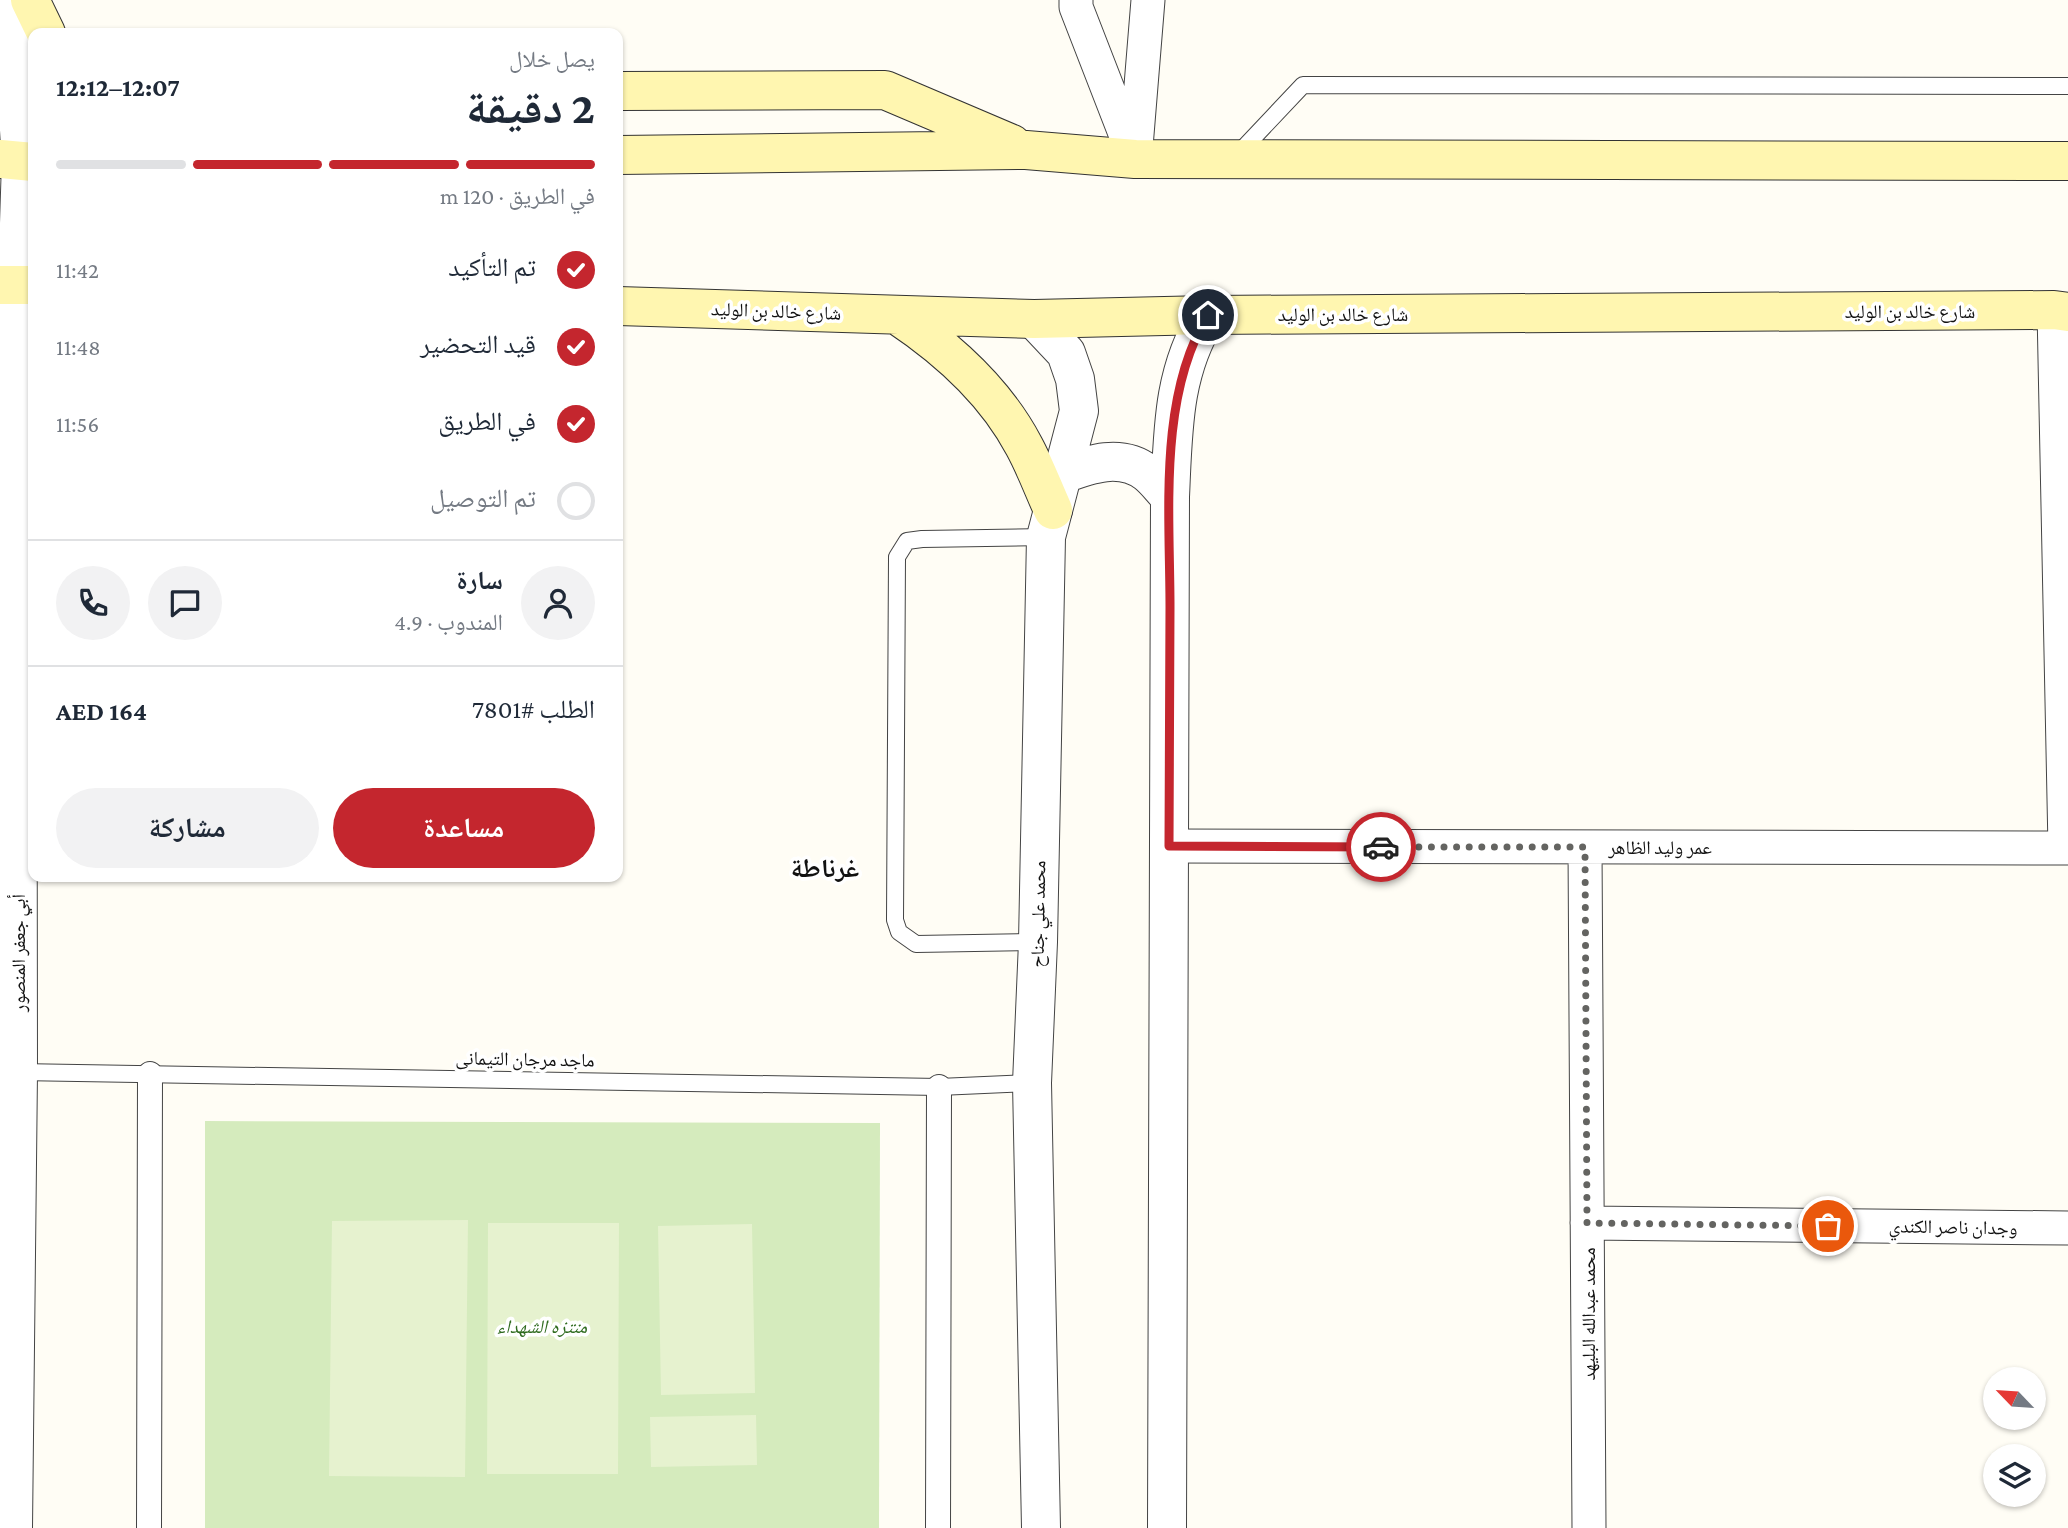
<!DOCTYPE html>
<html lang="ar">
<head>
<meta charset="utf-8">
<style>
	:root { --surface:#fff; --page:#f2f2f3; --text:#1f2937; --muted:#747a83; --line:#e0e1e3; --accent:#c4262e }
	body { margin:0; font-family:"Crimson Pro","Noto Naskh Arabic",serif; background:var(--page); color:var(--text); direction:rtl; height:100vh; display:flex; flex-direction:column; font-size:26px; white-space:nowrap }
	* { box-sizing:border-box; margin:0 }
	p { font-size:23px; color:var(--muted) }
	.icon { flex:none; width:38px; height:38px; fill:none; stroke:currentColor; stroke-width:2; stroke-linecap:round; stroke-linejoin:round }
	.map { position:relative; flex:1; overflow:hidden; direction:ltr }
	.panel { position:absolute; left:28px; top:28px; width:595px; height:854px; display:flex; flex-direction:column; background:var(--surface); border-radius:14px; box-shadow:0 2px 5px #0004; direction:rtl }
	.panel>* { flex:none }
	.needle { width:46px; rotate:295deg }
	.buttons { position:absolute; left:1983px; top:1367px; display:grid; gap:14px }
	.buttons a { display:grid; place-items:center; width:63px; height:63px; border-radius:50%; background:var(--surface); box-shadow:0 2px 5px #0004; font-size:35px }
	.pin { position:absolute; display:grid; place-items:center; width:60px; height:60px; color:#fff; margin:-30px; border:4px solid #fff; border-radius:50%; box-shadow:0 2px 7px #0007 }
	.courier { position:absolute; display:grid; place-items:center; width:70px; height:70px; margin:-35px; border:5px solid #c4262e; border-radius:50%; background:#fff; color:#222; box-shadow:0 2px 9px #0007 }
	.headline em { font-style:normal; font-weight:700 }
	.headline div { display:flex; flex-direction:column-reverse }
	.headline { display:flex; align-items:center; justify-content:space-between; height:119px; padding:0 28px }
	h1 { font-size:46px; font-weight:700; line-height:52px }
	.bar { display:grid; grid-template-columns:repeat(4,1fr); gap:10px 7px; align-content:center; height:84px; padding:0 28px }
	.bar i { height:9px; border-radius:5px; background:var(--line) }
	.bar .current { background:var(--accent) }
	.bar p { grid-column:span 4 }
	.line { display:flex; align-items:center; gap:18px; padding:0 28px; border-top:2px solid var(--line) }
	.line div { flex:1 }
	.round { display:grid; place-items:center; flex:none; width:74px; height:74px; border-radius:37px; background:var(--page) }
	ol { padding:0 28px; list-style:none }
	li { display:flex; align-items:center; gap:21px; height:77px }
	li p { margin-inline-start:auto }
	li .icon { padding:7px; border-radius:50%; background:var(--accent); color:#fff; stroke-width:4 }
	li:last-child { color:var(--muted) }
	li i { width:38px; height:38px; border:4px solid var(--line); border-radius:50% }
	.action { display:flex; gap:14px; margin-top:auto; padding:14px 28px }
	.action a { flex:1; height:80px; border-radius:42px; background:var(--accent); color:#fff; font-size:28px; font-weight:700; line-height:80px; text-align:center }
	.action a+a { background:var(--page); color:var(--text) }
	.map>svg:first-child { display:block }
	.green { fill:#d5ebbd }
	.pitch { fill:#e6f2cf }
	.lines { fill:none; stroke-linecap:round; stroke-linejoin:round }
	.service-casing { stroke:#444; stroke-width:18 }
	.pedestrian-casing { stroke:#444; stroke-width:26 }
	.minor-casing { stroke:#444; stroke-width:35 }
	.tertiary-casing { stroke:#444; stroke-width:40 }
	.secondary-casing { stroke:#333; stroke-width:40 }
	.service { stroke:#fff; stroke-width:16 }
	.pedestrian { stroke:#fff; stroke-width:24 }
	.minor { stroke:#fff; stroke-width:33 }
	.tertiary { stroke:#fff; stroke-width:38 }
	.secondary { stroke:#fff6b0; stroke-width:38 }
	.done { stroke:#646461; stroke-width:7; stroke-dasharray:0 12.6 }
	.route { stroke:#c4262e; stroke-width:9 }
	.labels { text-anchor:middle; dominant-baseline:central; stroke-width:7; stroke-linejoin:round; paint-order:stroke }
	.street-label { font-size:19px; fill:#111; stroke:#fff }
	.park-label { font-size:19px; font-style:italic; fill:#2f6b1f; stroke:#fff }
	.district-label { font-size:26px; font-weight:bold; fill:#111; stroke:#fff }
</style>
</head>
<body>
<div class="map">
<svg width="2068" height="1528" viewBox="0 0 2068 1528">
	<rect width="100%" height="100%" fill="#fffdf5"/>
	<!-- green -->
	<path class="green" d="M205,1121L880,1123L879,1528H205Z"/>
	<!-- pitch -->
	<path class="pitch" d="M468,1220L465,1477L329,1476L332,1221Z
		M488,1223H619L618,1474H487Z
		M752,1224L755,1393L661,1395L658,1226Z
		M756,1415L757,1465L651,1467L650,1417Z"/>
	<g class="lines">
		<defs>
			<path id="service" d="M1236,156L1303,85L2068,86
				M1038,942L916,944L899,932L895,920L897,557L907,541L922,539L1046,537
				M18,1072L939,1087L1032,1083"/>
			<path id="pedestrian" d="M149,1528L150,1074
				M938,1528L939,1087"/>
			<path id="minor" d="M1076,0V7L1135,159L1148,0
				M2054,310L2065,848
				M1169,846L2068,848
				M1585,847L1589,1528
				M1587,1223L2068,1228"/>
			<path id="tertiary" d="M11,0L21,162L17,285L18,1072L13,1528
				M1034,319L1066,353L1075,379L1079,411L1046,537L1038,942L1032,1083L1041,1528
				M1063,474C1090,464 1121,453 1147,473C1155,479 1162,489 1170,497
				M1167,1528L1170,497C1173,432 1172,372 1208,315"/>
			<path id="secondary" d="M30,0L46,33
				M618,91L885,90L1012,144
				M618,155L1026,150L1135,159L2068,161
				M0,159L33,162
				M0,285H33
				M618,306L1034,319L1208,315L2054,310L2068,312
				M897,315C948,349 995,391 1024,446C1035,466 1043,488 1053,510"/>
		</defs>
		<!-- service casing -->
		<use href="#service" class="service-casing"/>
		<!-- pedestrian casing -->
		<use href="#pedestrian" class="pedestrian-casing"/>
		<!-- minor casing -->
		<use href="#minor" class="minor-casing"/>
		<!-- tertiary casing -->
		<use href="#tertiary" class="tertiary-casing"/>
		<!-- secondary casing -->
		<use href="#secondary" class="secondary-casing"/>
		<!-- service -->
		<use href="#service" class="service"/>
		<!-- pedestrian -->
		<use href="#pedestrian" class="pedestrian"/>
		<!-- minor -->
		<use href="#minor" class="minor"/>
		<!-- tertiary -->
		<use href="#tertiary" class="tertiary"/>
		<!-- secondary -->
		<use href="#secondary" class="secondary"/>
	</g>
	<g class="lines">
		<!-- done -->
		<path class="done" d="M1381,847H1585L1587,1223L1828,1226"/>
		<!-- route -->
		<path class="route" d="M1208,315C1158,396 1170,514 1170,607C1169,686 1169,766 1169,846L1381,847"/>
	</g>
	<g class="labels">
		<!-- street labels -->
		<g class="street-label">
			<text transform="translate(776 311) rotate(2)">شارع خالد بن الوليد</text>
			<text x="1910" y="311">شارع خالد بن الوليد</text>
			<text x="1343" y="314">شارع خالد بن الوليد</text>
			<text x="1660" y="847">عمر وليد الظاهر</text>
			<text transform="translate(1038 914) rotate(-89)">محمد علي جناح</text>
			<text transform="translate(18 953) rotate(-90)">أبي جعفر المنصور</text>
			<text transform="translate(525 1059) rotate(1)">ماجد مرجان التيمانى</text>
			<text transform="translate(1953 1227) rotate(1)">وجدان ناصر الكندي</text>
			<text transform="translate(1588 1314) rotate(-90)">محمد عبدالله البليهد</text>
		</g>
		<!-- park labels -->
		<g class="park-label">
			<text x="542" y="1326">منتزه الشهداء</text>
		</g>
		<!-- district labels -->
		<g class="district-label">
			<text x="825" y="868">غرناطة</text>
		</g>
	</g>
</svg>
<div class="buttons">
<a><svg class="needle" viewBox="-14 -14 28 28"><path d="M0-13l5 13h-10z" fill="#e53935"/><path d="M0 13l5-13h-10z" fill="#747a83"/></svg></a>
<a><svg class="icon" aria-label="layers" viewBox="0 0 24 24"><path d="M12 4l9 5-9 5-9-5zM3 14l9 5 9-5"/></svg></a>
</div>
<div class="pin" style="left:1828px;top:1226px;background:#ea580c"><svg class="icon" aria-label="bag" viewBox="0 0 24 24"><path d="M5 8h14l-1 12H6zM9 8a3 3 0 0 1 6 0"/></svg></div>
<div class="pin" style="left:1208px;top:315px;background:#1f2937"><svg class="icon" aria-label="home" viewBox="0 0 24 24"><path d="M3 11l9-7 9 7M6 9v11h12V9"/></svg></div>
<div class="courier" style="left:1381px;top:847px"><svg class="icon" aria-label="car" viewBox="0 0 24 24"><path d="M5 17H2v-5l4-1 3-4h7l3 4 3 1v5h-3M9 17h6M6 11h13"/><circle cx="7" cy="17" r="2"/><circle cx="17" cy="17" r="2"/></svg></div>
<section class="panel">
<div class="headline"><div><h1>2 دقيقة</h1><p>يصل خلال</p></div><em>12:07–12:12</em></div>
<div class="bar"><i class="current"></i><i class="current"></i><i class="current"></i><i></i><p>في الطريق · 120 m</p></div>
<ol>
<li><svg class="icon" aria-label="check" viewBox="0 0 24 24"><path d="M5 12l5 5 9-10"/></svg>تم التأكيد<p>11:42</p></li>
<li><svg class="icon" aria-label="check" viewBox="0 0 24 24"><path d="M5 12l5 5 9-10"/></svg>قيد التحضير<p>11:48</p></li>
<li><svg class="icon" aria-label="check" viewBox="0 0 24 24"><path d="M5 12l5 5 9-10"/></svg>في الطريق<p>11:56</p></li>
<li><i></i>تم التوصيل</li>
</ol>
<div class="line" style="height:126px"><a class="round"><svg class="icon" aria-label="person" viewBox="0 0 24 24"><circle cx="12" cy="8" r="4"/><path d="M4 21q1-7 8-7t8 7"/></svg></a><div><b>سارة</b><p>المندوب · 4.9</p></div><a class="round"><svg class="icon" aria-label="chat" viewBox="0 0 24 24"><path d="M4 5h16v11H9l-5 4z"/></svg></a><a class="round"><svg class="icon" aria-label="phone" viewBox="0 0 24 24"><path d="M5 4h4l2 5-3 2q2 4 5 5l2-3 5 2v4C11 20 4 13 5 4z"/></svg></a></div>
<div class="line" style="height:91px"><div>الطلب #7801</div><b>AED 164</b></div>
<div class="action"><a>مساعدة</a><a>مشاركة</a></div>
</section>
</div>
</body>
</html>
